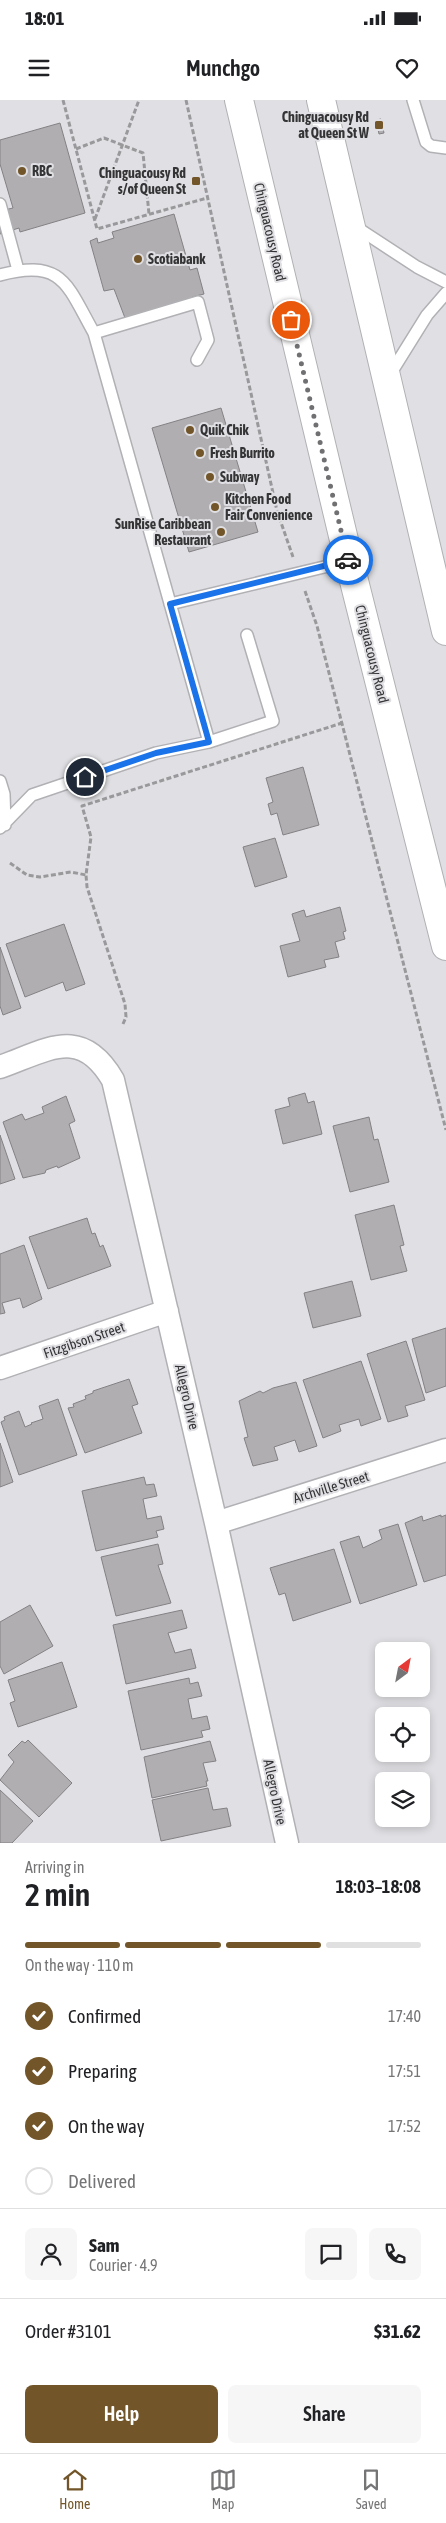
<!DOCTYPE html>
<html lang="en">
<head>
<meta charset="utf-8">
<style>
	:root { --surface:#fff; --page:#f6f6f6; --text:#202124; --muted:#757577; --line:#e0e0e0; --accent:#725629 }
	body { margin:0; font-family:"Asap Condensed",sans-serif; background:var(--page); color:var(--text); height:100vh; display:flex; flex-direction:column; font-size:19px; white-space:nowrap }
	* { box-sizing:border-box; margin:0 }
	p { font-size:16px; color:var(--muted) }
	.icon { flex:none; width:28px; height:28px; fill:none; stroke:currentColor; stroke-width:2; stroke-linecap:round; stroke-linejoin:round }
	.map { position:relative; height:1743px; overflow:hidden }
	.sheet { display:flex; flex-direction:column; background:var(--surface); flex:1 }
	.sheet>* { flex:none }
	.needle { width:32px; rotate:32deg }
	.controls { position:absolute; left:375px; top:1542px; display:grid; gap:10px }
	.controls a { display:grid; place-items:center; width:55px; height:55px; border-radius:8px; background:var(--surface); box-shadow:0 2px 8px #0003; font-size:25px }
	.pin { position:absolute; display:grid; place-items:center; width:42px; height:42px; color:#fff; margin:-21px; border:2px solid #fff; border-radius:50%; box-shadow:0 1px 5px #0007 }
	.courier { position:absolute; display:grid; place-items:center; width:50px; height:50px; margin:-25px; border:4px solid #1a73e8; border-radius:50%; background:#fff; color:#222; box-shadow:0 1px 6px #0007 }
	.overview em { font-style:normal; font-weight:600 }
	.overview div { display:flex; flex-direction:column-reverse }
	.overview { display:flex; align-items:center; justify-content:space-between; height:85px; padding:0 25px }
	h1 { font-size:32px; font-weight:600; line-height:38px }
	.bar { display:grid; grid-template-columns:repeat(4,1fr); gap:8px 5px; align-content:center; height:60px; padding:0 25px }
	.bar i { height:6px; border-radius:4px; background:var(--line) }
	.bar .active { background:var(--accent) }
	.bar p { grid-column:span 4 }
	.line { display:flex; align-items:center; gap:12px; padding:0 25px; border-top:1px solid var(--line) }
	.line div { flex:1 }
	.round { display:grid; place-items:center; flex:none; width:52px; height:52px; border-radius:8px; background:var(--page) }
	ol { padding:0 25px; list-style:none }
	li { display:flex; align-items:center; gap:15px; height:55px }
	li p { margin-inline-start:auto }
	li .icon { padding:5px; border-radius:50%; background:var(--accent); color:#fff; stroke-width:4 }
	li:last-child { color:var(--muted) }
	li i { width:28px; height:28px; border:2px solid var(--line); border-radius:50% }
	.action { display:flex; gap:10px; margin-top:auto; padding:10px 25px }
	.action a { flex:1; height:58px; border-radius:8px; background:var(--accent); color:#fff; font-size:20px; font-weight:600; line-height:58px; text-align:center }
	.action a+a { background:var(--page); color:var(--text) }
	.status { display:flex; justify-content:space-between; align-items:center; height:35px; padding:0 25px; background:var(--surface); direction:ltr }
	.status svg { height:14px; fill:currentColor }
	header { display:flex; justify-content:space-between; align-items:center; height:65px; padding:0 25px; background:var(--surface); font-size:22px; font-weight:600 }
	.dock { display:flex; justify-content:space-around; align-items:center; height:70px; border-top:1px solid var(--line); background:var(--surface); font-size:14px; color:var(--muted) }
	.dock a { display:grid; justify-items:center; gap:2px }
	.dock .active { color:var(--accent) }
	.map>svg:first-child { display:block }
	.building { fill:#b1aeb1; stroke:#848184 }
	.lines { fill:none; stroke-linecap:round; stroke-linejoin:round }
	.lane-casing { stroke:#b1b1b5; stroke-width:14 }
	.street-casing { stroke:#b1b1b5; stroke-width:25 }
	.secondary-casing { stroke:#b1b1b5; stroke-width:30 }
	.path { stroke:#99999c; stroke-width:3; stroke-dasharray:5 2.5; stroke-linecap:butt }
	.lane { stroke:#fff; stroke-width:11 }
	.street { stroke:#fff; stroke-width:22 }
	.secondary { stroke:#fff; stroke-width:28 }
	.done { stroke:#707073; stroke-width:5; stroke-dasharray:0 9 }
	.route { stroke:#1a73e8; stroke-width:6 }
	.poi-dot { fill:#725629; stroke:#e0e0e4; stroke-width:2 }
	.labels { text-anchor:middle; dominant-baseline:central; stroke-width:4; stroke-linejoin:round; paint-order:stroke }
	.poi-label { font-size:14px; font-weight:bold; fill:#343436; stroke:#e0e0e4; text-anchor:start }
	.street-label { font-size:14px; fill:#343436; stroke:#e0e0e4 }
</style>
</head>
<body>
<div class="status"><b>18:01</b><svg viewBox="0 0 49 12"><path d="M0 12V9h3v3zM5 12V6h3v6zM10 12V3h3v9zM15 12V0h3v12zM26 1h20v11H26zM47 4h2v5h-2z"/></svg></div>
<header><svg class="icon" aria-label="menu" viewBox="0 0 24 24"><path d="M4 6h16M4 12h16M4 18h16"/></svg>Munchgo<svg class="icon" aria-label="heart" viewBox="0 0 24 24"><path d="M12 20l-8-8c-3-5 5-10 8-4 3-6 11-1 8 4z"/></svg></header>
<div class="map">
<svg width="446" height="1743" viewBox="0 0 446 1743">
	<rect width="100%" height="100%" fill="#e0e0e4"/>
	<!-- building -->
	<path class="building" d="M381,19L384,33L379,34L376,20Z
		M60,23L85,113L20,132L19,128L0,134V111L13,108L0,64V40Z
		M174,114L190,170L197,168L204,194L192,197L195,208L125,218L114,189L104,191L90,141L97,138L98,143L114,138L112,132Z
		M221,308L258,432L189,452L152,328Z
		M303,667L319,725L283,735L277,713L271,715L268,704L273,702L266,678Z
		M275,738L287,777L255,787L243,747Z
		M340,807L346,831L343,832L345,839L335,842L339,857L324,860L326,867L288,877L280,846L300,841L292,814L304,810L306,817Z
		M64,824L85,884L66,891L63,882L25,897L6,844Z
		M0,847L21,908L3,915L0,906Z
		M305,993L308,1003L314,1001L322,1034L283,1044L275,1010L290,1006L288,998Z
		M66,996L75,1021L69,1024L80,1058L58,1068L57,1066L46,1070L45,1073L23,1078L3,1022L22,1014L25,1020L44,1013L42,1007Z
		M369,1017L374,1040L378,1039L389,1082L350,1092L333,1026Z
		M0,1035L15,1079L0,1084Z
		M394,1105L404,1145L400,1146L407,1171L371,1180L355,1115Z
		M87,1118L92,1134L95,1133L100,1147L103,1145L111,1166L48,1189L29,1137Z
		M24,1145L42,1199L23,1208L20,1198L2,1203L5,1213L0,1214V1154Z
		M352,1181L361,1216L313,1228L304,1193Z
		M446,1228V1286L426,1293L412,1239Z
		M406,1241L425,1300L405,1306L408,1316L388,1322L367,1254Z
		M361,1261L381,1319L361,1326L359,1319L339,1325L341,1331L323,1338L303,1280Z
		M129,1279L138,1304L132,1306L142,1333L85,1353L68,1308L74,1307L73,1304L86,1299L85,1296L93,1293V1291Z
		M296,1282L317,1346L299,1352L295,1340L274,1347L278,1360L253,1366L244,1338L248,1337L239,1301L260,1291L263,1293L273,1288Z
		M58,1299L77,1355L19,1375L1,1322L5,1320L4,1317L19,1311L25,1327L32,1324L31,1323L43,1319L39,1306Z
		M0,1343L13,1382L0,1387Z
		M144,1377L146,1385L154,1384L157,1396L143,1399L147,1419L161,1416L164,1429L156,1431L158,1437L96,1451L82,1391Z
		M441,1415V1417L446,1415V1475L424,1482L405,1423L422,1416L423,1421Z
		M398,1424L417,1485L360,1504L340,1442L359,1436L363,1448L382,1439L379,1430Z
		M158,1444L163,1464L158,1465L171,1503L116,1516L101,1457Z
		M334,1449L351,1502L293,1521L285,1493L279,1495L270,1468Z
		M30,1505L53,1546L4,1574L0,1566V1522Z
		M182,1510L187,1528L168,1533L175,1553L191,1549L196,1568L126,1584L113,1525Z
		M62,1562L77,1607L18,1627L10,1603L15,1601L8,1580Z
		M189,1578L190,1584L198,1582L202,1596L188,1599L192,1619L207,1616L210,1629L201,1631L203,1637L141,1650L128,1591Z
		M28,1640L72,1683L39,1717L0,1680L14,1662L8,1655L22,1641L25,1643Z
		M210,1641L216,1661L203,1663L208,1681H206L207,1686L152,1698L144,1657Z
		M208,1688L213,1710L227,1708L231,1726L161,1741L152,1700Z
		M0,1690L33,1721L12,1743H0Z"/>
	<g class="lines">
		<defs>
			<path id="lane" d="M413,0L426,42L431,46L446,48
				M0,104L18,170
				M356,127L417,167L446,182
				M0,175C63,158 67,185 94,233L209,642
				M94,233L198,202L208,240L197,260
				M389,276L427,215L446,193
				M170,504L349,461
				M0,681L4,694L5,725
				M0,728L32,695L156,653L209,642L273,621L247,535"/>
			<path id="street" d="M0,967C48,950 81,925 113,980L216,1423L287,1743
				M0,1268L167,1211
				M216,1423L446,1350"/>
			<path id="secondary" d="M239,0L349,461L446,846
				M321,0L446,531"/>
		</defs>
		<!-- lane casing -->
		<use href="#lane" class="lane-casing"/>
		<!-- street casing -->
		<use href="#street" class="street-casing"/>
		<!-- secondary casing -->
		<use href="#secondary" class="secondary-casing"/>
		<!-- path -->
		<path class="path" d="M63,0L97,129L207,98
			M186,0L277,411L293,457
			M76,49L104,38L143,53L149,114
			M95,119L139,0
			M305,491L317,526L446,1030
			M10,763L27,775L40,777L71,772L86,775
			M123,924L126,917L125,904L87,787L86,775L91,737L82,706L342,623"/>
		<!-- lane -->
		<use href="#lane" class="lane"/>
		<!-- street -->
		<use href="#street" class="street"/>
		<!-- secondary -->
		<use href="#secondary" class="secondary"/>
	</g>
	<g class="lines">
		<!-- done -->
		<path class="done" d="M291,220L348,460"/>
		<!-- route -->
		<path class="route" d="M85,677L156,653L209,642L170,504L348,460"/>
	</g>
	<!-- markers -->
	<g class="poi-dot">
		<rect x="374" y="20" width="10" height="10" rx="2.5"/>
		<circle cx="22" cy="71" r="5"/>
		<rect x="191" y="76" width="10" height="10" rx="2.5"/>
		<circle cx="138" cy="159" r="5"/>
		<circle cx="190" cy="330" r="5"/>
		<circle cx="200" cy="353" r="5"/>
		<circle cx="210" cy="377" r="5"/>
		<circle cx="215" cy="407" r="5"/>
		<circle cx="221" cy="432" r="5"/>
	</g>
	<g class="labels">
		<!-- poi labels -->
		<g class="poi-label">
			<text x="369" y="17" text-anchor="end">Chinguacousy Rd<tspan x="369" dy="16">at Queen St W</tspan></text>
			<text x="32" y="71">RBC</text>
			<text x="186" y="73" text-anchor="end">Chinguacousy Rd<tspan x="186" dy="16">s/of Queen St</tspan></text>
			<text x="148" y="159">Scotiabank</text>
			<text x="200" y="330">Quik Chik</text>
			<text x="210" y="353">Fresh Burrito</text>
			<text x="220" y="377">Subway</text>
			<text x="225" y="399">Kitchen Food<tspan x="225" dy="16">Fair Convenience</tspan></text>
			<text x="211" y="424" text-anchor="end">SunRise Caribbean<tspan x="211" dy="16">Restaurant</tspan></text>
		</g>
		<!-- street labels -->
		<g class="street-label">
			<text transform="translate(270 132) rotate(77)">Chinguacousy Road</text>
			<text transform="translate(372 554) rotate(76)">Chinguacousy Road</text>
			<text transform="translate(84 1240) rotate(-19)">Fitzgibson Street</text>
			<text transform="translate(187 1297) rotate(77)">Allegro Drive</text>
			<text transform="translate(331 1387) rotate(-17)">Archville Street</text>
			<text transform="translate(275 1692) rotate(78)">Allegro Drive</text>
		</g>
	</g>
</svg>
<div class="controls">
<a><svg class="needle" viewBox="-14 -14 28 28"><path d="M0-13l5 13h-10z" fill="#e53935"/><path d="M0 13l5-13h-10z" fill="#757577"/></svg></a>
<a><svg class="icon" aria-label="locate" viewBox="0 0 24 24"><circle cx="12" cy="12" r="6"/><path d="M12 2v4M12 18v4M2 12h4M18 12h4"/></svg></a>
<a><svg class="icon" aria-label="layers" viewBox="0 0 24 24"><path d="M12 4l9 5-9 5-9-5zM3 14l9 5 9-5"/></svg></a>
</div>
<div class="pin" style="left:291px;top:220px;background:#ea580c"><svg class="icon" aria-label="bag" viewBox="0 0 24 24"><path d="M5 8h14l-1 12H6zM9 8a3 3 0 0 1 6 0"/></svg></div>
<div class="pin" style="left:85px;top:677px;background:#1f2937"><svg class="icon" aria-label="home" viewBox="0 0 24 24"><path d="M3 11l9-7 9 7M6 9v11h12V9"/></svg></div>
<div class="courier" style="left:348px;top:460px"><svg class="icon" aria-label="car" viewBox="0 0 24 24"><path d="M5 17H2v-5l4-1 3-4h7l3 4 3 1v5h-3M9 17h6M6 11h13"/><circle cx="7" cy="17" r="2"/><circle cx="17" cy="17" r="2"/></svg></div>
</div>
<section class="sheet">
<div class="overview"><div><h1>2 min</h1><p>Arriving in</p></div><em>18:03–18:08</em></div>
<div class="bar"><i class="active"></i><i class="active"></i><i class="active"></i><i></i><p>On the way · 110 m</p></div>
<ol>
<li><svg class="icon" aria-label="check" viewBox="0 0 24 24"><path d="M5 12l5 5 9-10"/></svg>Confirmed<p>17:40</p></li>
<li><svg class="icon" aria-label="check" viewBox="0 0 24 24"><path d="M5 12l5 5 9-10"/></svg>Preparing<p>17:51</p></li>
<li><svg class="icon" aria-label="check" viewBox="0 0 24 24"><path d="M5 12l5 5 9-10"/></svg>On the way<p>17:52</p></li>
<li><i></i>Delivered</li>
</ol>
<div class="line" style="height:90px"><a class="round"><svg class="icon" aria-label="person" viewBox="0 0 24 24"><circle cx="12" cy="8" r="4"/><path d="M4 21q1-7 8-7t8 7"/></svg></a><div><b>Sam</b><p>Courier · 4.9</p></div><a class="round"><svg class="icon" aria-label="chat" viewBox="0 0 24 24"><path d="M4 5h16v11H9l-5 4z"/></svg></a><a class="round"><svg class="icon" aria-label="phone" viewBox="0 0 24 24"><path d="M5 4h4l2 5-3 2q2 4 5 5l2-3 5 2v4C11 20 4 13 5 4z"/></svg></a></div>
<div class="line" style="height:65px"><div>Order #3101</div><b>$31.62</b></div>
<div class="action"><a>Help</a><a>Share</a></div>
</section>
<nav class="dock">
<a class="active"><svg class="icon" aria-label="home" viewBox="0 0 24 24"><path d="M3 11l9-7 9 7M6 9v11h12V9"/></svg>Home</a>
<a><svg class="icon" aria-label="map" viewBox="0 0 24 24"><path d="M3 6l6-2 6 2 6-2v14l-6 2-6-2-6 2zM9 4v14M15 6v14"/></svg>Map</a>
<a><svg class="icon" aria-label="saved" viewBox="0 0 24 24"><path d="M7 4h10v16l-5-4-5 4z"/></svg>Saved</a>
</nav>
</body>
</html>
